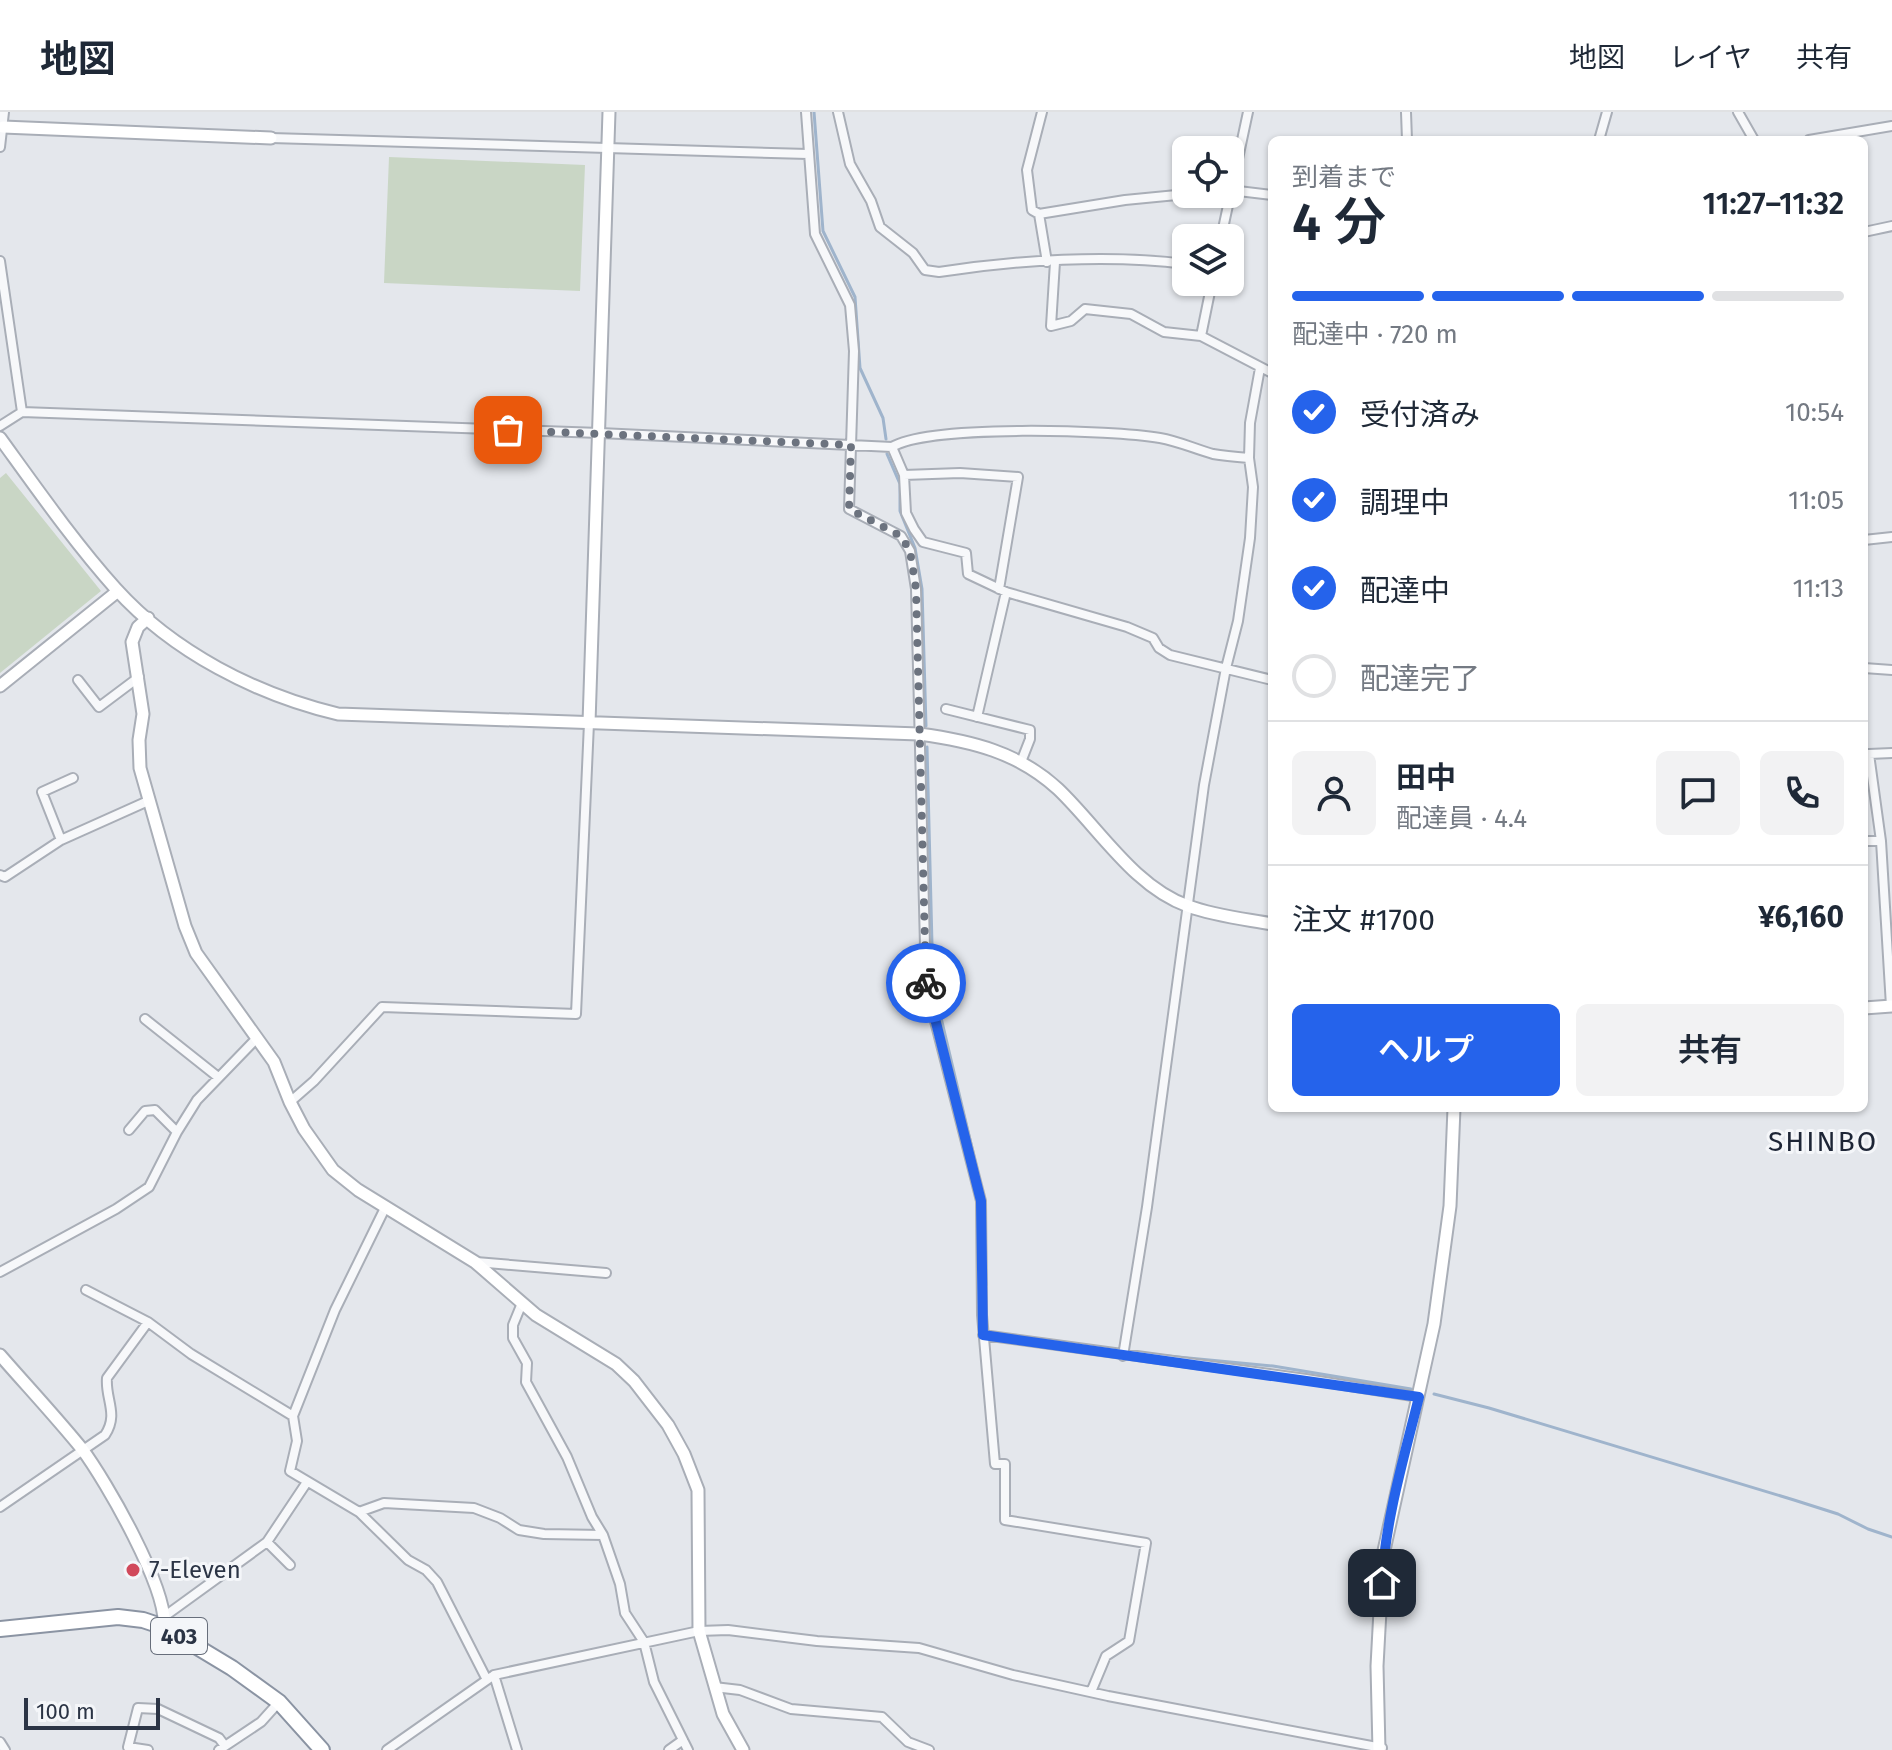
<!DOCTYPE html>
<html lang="ja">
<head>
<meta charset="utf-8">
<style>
	:root { --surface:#fff; --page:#f2f2f3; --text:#1f2937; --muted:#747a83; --line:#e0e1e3; --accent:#2563eb }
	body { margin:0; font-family:"Fira Sans","Noto Sans JP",sans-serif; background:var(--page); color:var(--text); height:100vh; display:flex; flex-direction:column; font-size:30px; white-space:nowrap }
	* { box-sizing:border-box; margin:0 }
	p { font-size:26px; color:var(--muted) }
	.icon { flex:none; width:44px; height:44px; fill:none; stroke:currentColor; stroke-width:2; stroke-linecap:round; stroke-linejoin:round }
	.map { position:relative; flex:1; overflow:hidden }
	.sheet { position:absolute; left:1268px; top:24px; width:600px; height:976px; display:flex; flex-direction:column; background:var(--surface); border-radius:12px; box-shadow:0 2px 6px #0004 }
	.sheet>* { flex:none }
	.tools { position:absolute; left:1172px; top:24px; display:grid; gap:16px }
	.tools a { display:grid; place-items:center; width:72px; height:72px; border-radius:12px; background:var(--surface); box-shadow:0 2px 6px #0004; font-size:40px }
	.scale { position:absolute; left:24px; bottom:20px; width:136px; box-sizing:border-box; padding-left:8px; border:4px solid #2b3445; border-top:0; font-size:22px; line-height:28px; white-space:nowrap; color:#2b3445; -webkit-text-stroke:6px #f4f6f9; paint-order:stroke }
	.pin { position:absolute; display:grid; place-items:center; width:68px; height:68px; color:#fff; margin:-34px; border-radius:16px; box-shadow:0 4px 12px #0006 }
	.courier { position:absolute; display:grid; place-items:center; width:80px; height:80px; margin:-40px; border:6px solid #2563eb; border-radius:50%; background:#fff; color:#222; box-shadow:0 2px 10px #0007 }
	.head em { font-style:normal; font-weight:600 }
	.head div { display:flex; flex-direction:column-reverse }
	.head { display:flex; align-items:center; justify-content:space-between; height:136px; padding:0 24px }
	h1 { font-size:52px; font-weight:600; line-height:60px }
	.bar { display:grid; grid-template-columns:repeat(4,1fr); gap:12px 8px; align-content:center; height:96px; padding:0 24px }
	.bar i { height:10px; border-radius:6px; background:var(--line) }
	.bar .current { background:var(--accent) }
	.bar p { grid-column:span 4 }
	.line { display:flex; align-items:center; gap:20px; padding:0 24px; border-top:2px solid var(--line) }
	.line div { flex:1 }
	.round { display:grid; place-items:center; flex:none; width:84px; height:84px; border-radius:12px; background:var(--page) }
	ol { padding:0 24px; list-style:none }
	li { display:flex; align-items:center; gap:24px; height:88px }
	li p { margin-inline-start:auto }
	li .icon { padding:8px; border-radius:50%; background:var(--accent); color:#fff; stroke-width:4 }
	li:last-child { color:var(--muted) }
	li i { width:44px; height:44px; border:4px solid var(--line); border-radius:50% }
	.button { display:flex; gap:16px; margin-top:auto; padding:16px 24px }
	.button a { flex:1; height:92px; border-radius:12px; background:var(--accent); color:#fff; font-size:32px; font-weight:600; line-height:92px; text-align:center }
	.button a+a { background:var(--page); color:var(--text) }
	header { display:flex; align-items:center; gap:48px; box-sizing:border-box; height:112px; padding:0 40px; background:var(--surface); border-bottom:2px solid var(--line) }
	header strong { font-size:38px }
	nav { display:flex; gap:44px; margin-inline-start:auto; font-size:28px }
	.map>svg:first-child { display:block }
	.green { fill:#c9d6c5 }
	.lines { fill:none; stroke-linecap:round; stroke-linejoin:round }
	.stream { stroke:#9fb4cc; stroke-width:3 }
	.street-casing { stroke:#a9aeb7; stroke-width:12 }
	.secondary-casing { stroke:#a9aeb7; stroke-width:15 }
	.highway-casing { stroke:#8b94a3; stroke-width:18 }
	.street { stroke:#f7f8fa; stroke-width:8 }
	.secondary { stroke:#fff; stroke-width:11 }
	.highway { stroke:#fff; stroke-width:14 }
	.done { stroke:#6c737f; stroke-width:8; stroke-dasharray:0 14.4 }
	.route { stroke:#2563eb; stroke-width:10 }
	.poi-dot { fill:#d1495b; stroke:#f4f6f9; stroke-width:3 }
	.labels { text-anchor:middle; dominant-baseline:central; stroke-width:6; stroke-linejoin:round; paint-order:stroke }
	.shield { fill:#f4f6f9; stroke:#676e7b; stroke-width:2 }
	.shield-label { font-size:22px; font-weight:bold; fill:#2b3445 }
	.poi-label { font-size:24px; fill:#2b3445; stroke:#f4f6f9; text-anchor:start }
	.quarter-label { font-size:28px; letter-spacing:2px; fill:#1d2536; stroke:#f4f6f9 }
</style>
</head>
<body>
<header>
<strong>地図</strong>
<nav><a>地図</a><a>レイヤ</a><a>共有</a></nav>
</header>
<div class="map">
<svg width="1892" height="1638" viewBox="0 0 1892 1638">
	<rect width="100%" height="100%" fill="#e4e7ec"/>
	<!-- green -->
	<path class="green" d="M389,45L585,53L580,179L384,171Z
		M6,361L101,479L0,561V366Z"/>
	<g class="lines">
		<!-- stream -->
		<path class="stream" d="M814,0L823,119L855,185L860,256L883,306L886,327
			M887,342L900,372V399L915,436L922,477L926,614
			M927,635L933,872L982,1078
			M985,1089L986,1173
			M1157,1243L1273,1254L1411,1277
			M1434,1282L1489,1296L1794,1388L1838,1402L1868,1417L1892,1425"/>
		<defs>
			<path id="street" d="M806,0L815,122L850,193L854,239L849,397L901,424L910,439L916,477L926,874L981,1089L982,1203L995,1352H1005V1408L1146,1431L1129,1529L1106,1544L1091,1580
				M838,0L850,52L871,89L880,115L913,141L925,158L939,160C1017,148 1108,142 1186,152
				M1042,0L1027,58L1032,98L1039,102L1047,150
				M1406,0L1407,28
				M1738,0L1754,28
				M271,26L808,42
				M1599,28L1607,0
				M1809,28L1892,14
				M0,35L4,0
				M1230,78L1272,83
				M1039,102L1125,88L1187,82
				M1864,120L1892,114
				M1221,126L1248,0
				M0,149L22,300L0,314
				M1055,150L1051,214L1071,209L1085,197L1131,202L1164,220L1201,224L1272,261
				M1201,224L1212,170
				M22,300L600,321L892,335L904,363L906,401L914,417L923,430L966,441L968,462L1006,480L1127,515L1153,526L1159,536L1170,543L1272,568
				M892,335C930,312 1112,318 1160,326C1178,329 1195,337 1213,342C1225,344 1237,345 1249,346
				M904,363L960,361L1018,365L999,477
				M1864,428L1892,425
				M1864,556L1892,558
				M78,568L99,595L139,565
				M946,597L1030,618V627L1021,650
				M977,605L1006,480
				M61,728L42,680L73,666
				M1864,729H1881L1891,894
				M1881,729L1869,642L1892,641
				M0,763L5,765L61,728L148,689
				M145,907L218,965
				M290,990L314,969L382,895L576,902L589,611
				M129,1018L145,999L155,998L177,1020L197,988L256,927
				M386,1094L335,1198L293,1304L297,1329L290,1359L359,1400L408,1448L426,1458L437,1470L486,1566
				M476,1150L606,1161
				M0,1160L116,1097L149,1075L177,1020
				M86,1178L148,1210L191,1242L293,1304
				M522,1191L513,1213V1226L527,1251L526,1270L567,1345L592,1405L603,1423
				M983,1223L1306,1267L1419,1285
				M1123,1244L1147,1095L1204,673L1226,556L1238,509L1250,426L1253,375L1249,346L1250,311L1260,256
				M0,1395L105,1323C119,1302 105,1287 107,1266L148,1210
				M359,1400L384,1391L474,1396L500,1406L519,1418L544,1422L603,1423L620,1472L625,1501L644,1530L654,1570L688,1638
				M267,1430L290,1453
				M165,1504L267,1430L307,1370
				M494,1563L517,1638
				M714,1575L740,1578L791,1597L882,1605L908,1630L929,1638
				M0,1630L5,1638
				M148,1638L128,1635L138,1596L158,1597L219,1626L225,1634
				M219,1638L261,1610L279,1590
				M387,1638L494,1563L699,1519L728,1518L817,1529L919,1536L1013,1563L1108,1584L1382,1636
				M669,1638L683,1628"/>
			<path id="secondary" d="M3,15L271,26
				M0,326C37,377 74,430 116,477C173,540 257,583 338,602L919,622C971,629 1018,640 1058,677C1098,715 1134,775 1188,794C1215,804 1245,807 1272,812
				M148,506L138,515L132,530L143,602L139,628L140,656L185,814L196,841L274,950L290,990L304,1017L333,1058L358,1078L475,1150L536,1203L616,1252L634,1269L668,1313L684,1342L698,1378L699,1519L723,1602L743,1638
				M0,574L118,479
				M589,611L609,0
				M1864,896L1892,894
				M0,1243C27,1274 56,1305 82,1337C106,1369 168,1477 164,1515
				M1379,1638L1377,1554L1383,1443L1434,1212L1450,1094L1454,996"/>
			<path id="highway" d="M0,1517L118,1505L143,1508L164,1515L232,1556L279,1590L322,1638"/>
		</defs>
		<!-- street casing -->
		<use href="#street" class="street-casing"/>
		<!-- secondary casing -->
		<use href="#secondary" class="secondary-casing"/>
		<!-- highway casing -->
		<use href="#highway" class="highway-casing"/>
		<!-- street -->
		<use href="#street" class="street"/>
		<!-- secondary -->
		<use href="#secondary" class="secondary"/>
		<!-- highway -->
		<use href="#highway" class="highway"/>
	</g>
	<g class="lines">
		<!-- done -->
		<path class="done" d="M508,318L851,333L849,397L901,424L910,439L916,477L926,871"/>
		<!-- route -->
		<path class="route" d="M926,871L981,1089L983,1223L1419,1285C1404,1346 1385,1408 1382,1471"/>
	</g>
	<!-- markers -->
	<circle class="poi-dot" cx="133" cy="1458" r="8"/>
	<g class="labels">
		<!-- shield labels -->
		<rect class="shield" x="151" y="1506" width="56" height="36" rx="6"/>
		<g class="shield-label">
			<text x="179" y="1524">403</text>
		</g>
		<!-- poi labels -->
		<g class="poi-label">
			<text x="149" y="1458">7-Eleven</text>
		</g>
		<!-- quarter labels -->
		<g class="quarter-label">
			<text x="1823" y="1029">SHINBO</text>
		</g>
	</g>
</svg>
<div class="tools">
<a><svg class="icon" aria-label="locate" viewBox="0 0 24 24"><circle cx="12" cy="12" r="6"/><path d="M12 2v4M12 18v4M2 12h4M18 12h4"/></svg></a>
<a><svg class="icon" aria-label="layers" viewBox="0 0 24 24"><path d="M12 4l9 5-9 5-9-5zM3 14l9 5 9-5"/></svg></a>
</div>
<div class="scale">100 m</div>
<div class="pin" style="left:508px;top:318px;background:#ea580c"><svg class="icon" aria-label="bag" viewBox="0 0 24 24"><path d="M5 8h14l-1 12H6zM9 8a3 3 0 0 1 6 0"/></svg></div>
<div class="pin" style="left:1382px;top:1471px;background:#1f2937"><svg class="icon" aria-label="home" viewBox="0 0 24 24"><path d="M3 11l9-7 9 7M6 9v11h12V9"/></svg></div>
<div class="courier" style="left:926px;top:871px"><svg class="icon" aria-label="bike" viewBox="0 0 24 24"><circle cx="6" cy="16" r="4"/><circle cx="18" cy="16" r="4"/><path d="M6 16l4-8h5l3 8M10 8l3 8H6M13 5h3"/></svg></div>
<section class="sheet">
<div class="head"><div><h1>4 分</h1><p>到着まで</p></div><em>11:27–11:32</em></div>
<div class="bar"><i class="current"></i><i class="current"></i><i class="current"></i><i></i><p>配達中 · 720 m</p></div>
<ol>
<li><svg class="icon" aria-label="check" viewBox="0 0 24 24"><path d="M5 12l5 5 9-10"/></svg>受付済み<p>10:54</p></li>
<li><svg class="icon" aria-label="check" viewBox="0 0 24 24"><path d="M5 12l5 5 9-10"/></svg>調理中<p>11:05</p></li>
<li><svg class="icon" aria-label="check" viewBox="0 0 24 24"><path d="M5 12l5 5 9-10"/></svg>配達中<p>11:13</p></li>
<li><i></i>配達完了</li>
</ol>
<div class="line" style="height:144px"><a class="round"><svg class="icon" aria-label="person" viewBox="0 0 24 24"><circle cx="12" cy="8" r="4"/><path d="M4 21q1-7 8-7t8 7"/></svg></a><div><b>田中</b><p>配達員 · 4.4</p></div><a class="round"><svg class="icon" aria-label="chat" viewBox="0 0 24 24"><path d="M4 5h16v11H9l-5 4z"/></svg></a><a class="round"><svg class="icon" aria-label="phone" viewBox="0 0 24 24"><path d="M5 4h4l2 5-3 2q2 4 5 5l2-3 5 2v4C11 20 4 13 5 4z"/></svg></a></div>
<div class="line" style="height:104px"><div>注文 #1700</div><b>¥6,160</b></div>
<div class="button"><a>ヘルプ</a><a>共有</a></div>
</section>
</div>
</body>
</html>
